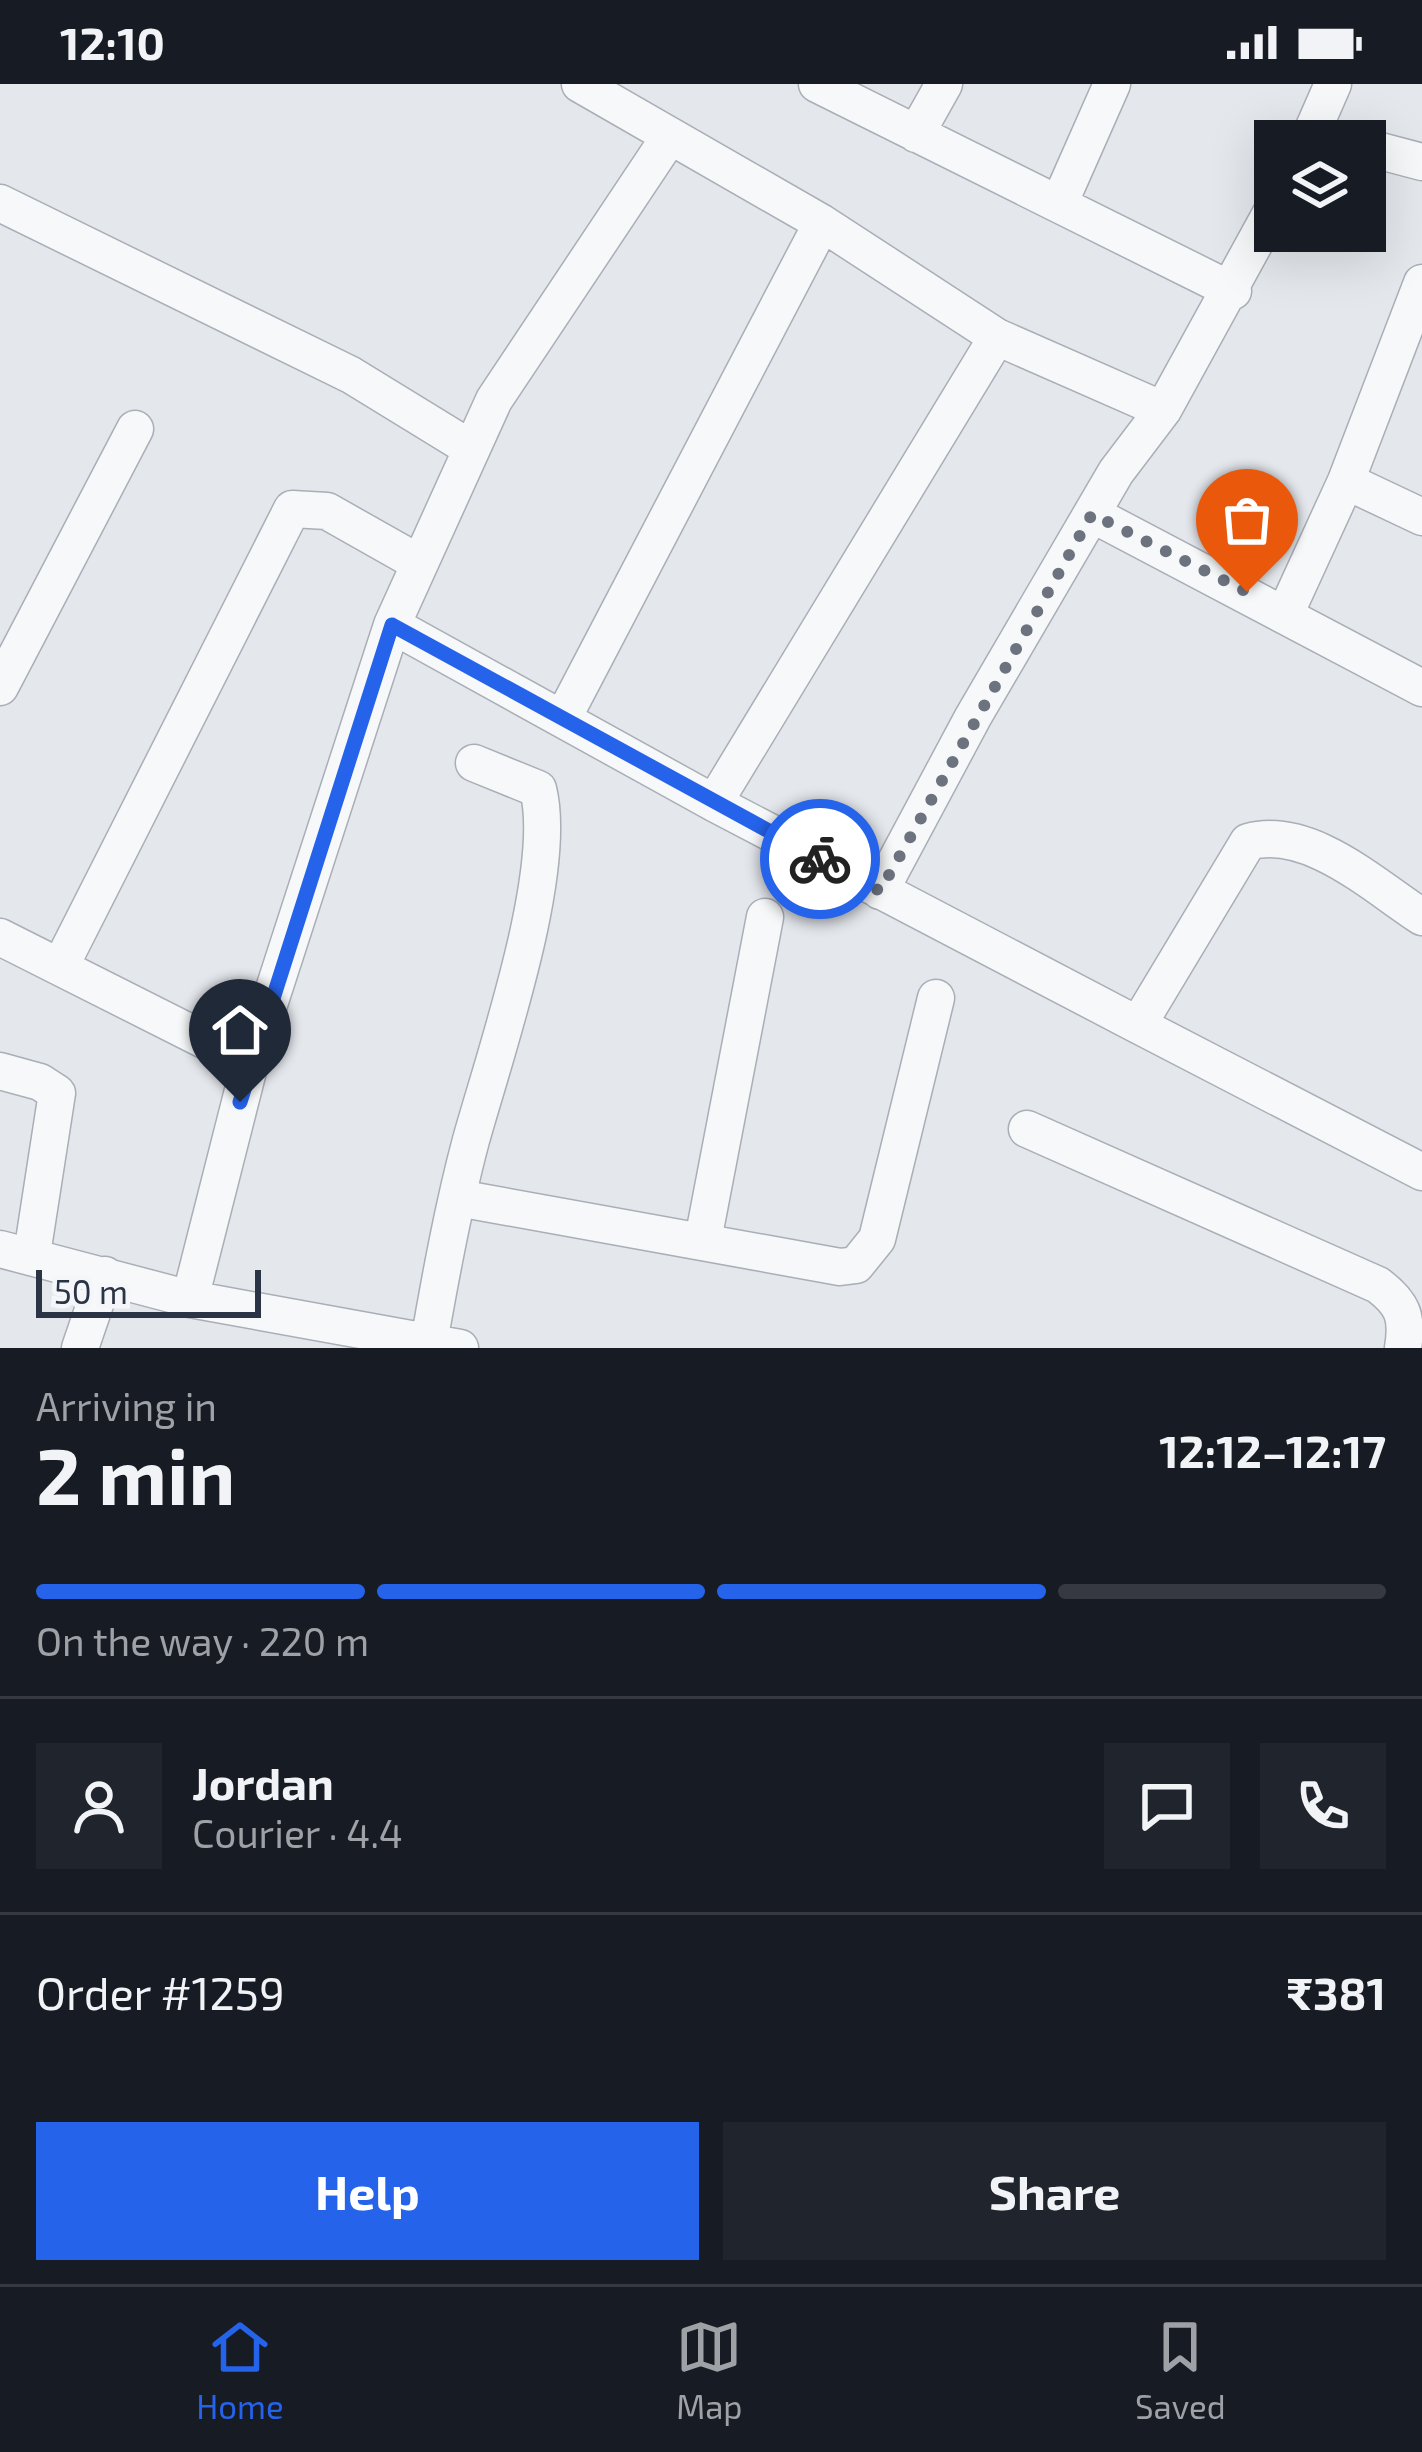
<!DOCTYPE html>
<html lang="en">
<head>
<meta charset="utf-8">
<style>
	:root { --surface:#171b24; --page:#20242c; --text:#f1f3f6; --muted:#9ea1a6; --line:#363941; --accent:#2563eb }
	body { margin:0; font-family:"Exo 2",sans-serif; background:var(--page); color:var(--text); height:100vh; display:flex; flex-direction:column; font-size:45px; white-space:nowrap }
	* { box-sizing:border-box; margin:0 }
	p { font-size:39px; color:var(--muted) }
	.icon { flex:none; width:66px; height:66px; fill:none; stroke:currentColor; stroke-width:2; stroke-linecap:round; stroke-linejoin:round }
	.map { position:relative; height:1264px; overflow:hidden }
	.side { display:flex; flex-direction:column; background:var(--surface); flex:1 }
	.side>* { flex:none }
	.fabs { position:absolute; left:1254px; top:36px; display:grid; gap:24px }
	.fabs a { display:grid; place-items:center; width:132px; height:132px; border-radius:0px; background:var(--surface); box-shadow:0 12px 48px #0002; font-size:60px }
	.scale { position:absolute; left:36px; bottom:30px; width:225px; box-sizing:border-box; padding-left:12px; border:6px solid #2b3445; border-top:0; font-size:33px; line-height:42px; white-space:nowrap; color:#2b3445; -webkit-text-stroke:9px #f4f6f9; paint-order:stroke }
	.pin { position:absolute; display:grid; place-items:center; width:102px; height:102px; color:#fff; margin:-123px -51px; border-radius:50% 50% 50% 0; rotate:-45deg; box-shadow:0 0 12px #0007 }
	.pin .icon { rotate:45deg }
	.courier { position:absolute; display:grid; place-items:center; width:120px; height:120px; margin:-60px; border:9px solid #2563eb; border-radius:50%; background:#fff; color:#222; box-shadow:0 3px 15px #0007 }
	.head em { font-style:normal; font-weight:700 }
	.head div { display:flex; flex-direction:column-reverse }
	.head { display:flex; align-items:center; justify-content:space-between; height:204px; padding:0 36px }
	h1 { font-size:78px; font-weight:700; line-height:90px }
	.bar { display:grid; grid-template-columns:repeat(4,1fr); gap:18px 12px; align-content:center; height:144px; padding:0 36px }
	.bar i { height:15px; border-radius:9px; background:var(--line) }
	.bar .on { background:var(--accent) }
	.bar p { grid-column:span 4 }
	.line { display:flex; align-items:center; gap:30px; padding:0 36px; border-top:3px solid var(--line) }
	.line div { flex:1 }
	.round { display:grid; place-items:center; flex:none; width:126px; height:126px; border-radius:0px; background:var(--page) }
	.primary-button { display:flex; gap:24px; margin-top:auto; padding:24px 36px }
	.primary-button a { flex:1; height:138px; border-radius:0px; background:var(--accent); color:#fff; font-size:48px; font-weight:700; line-height:138px; text-align:center }
	.primary-button a+a { background:var(--page); color:var(--text) }
	.status { display:flex; justify-content:space-between; align-items:center; height:84px; padding:0 60px; background:var(--surface); direction:ltr }
	.status svg { height:33px; fill:currentColor }
	.dock { display:flex; justify-content:space-around; align-items:center; height:168px; border-top:3px solid var(--line); background:var(--surface); font-size:33px; color:var(--muted) }
	.dock a { display:grid; justify-items:center; gap:6px }
	.dock .on { color:var(--accent) }
	.map>svg:first-child { display:block }
	.lines { fill:none; stroke-linecap:round; stroke-linejoin:round }
	.minor-casing { stroke:#a9aeb7; stroke-width:39 }
	.minor { stroke:#f7f8fa; stroke-width:36 }
	.done { stroke:#6c737f; stroke-width:12; stroke-dasharray:0 21.6 }
	.route { stroke:#2563eb; stroke-width:15 }
</style>
</head>
<body>
<div class="status"><b>12:10</b><svg viewBox="0 0 49 12"><path d="M0 12V9h3v3zM5 12V6h3v6zM10 12V3h3v9zM15 12V0h3v12zM26 1h20v11H26zM47 4h2v5h-2z"/></svg></div>
<div class="map">
<svg width="1422" height="1264" viewBox="0 0 1422 1264">
	<rect width="100%" height="100%" fill="#e4e7ec"/>
	<g class="lines">
		<defs>
			<path id="minor" d="M580,0L822,139L997,253L1163,326
				M817,0L1233,207
				M916,50L944,0
				M1308,57L1333,0
				M1365,63L1422,78
				M0,119L351,291L470,364
				M1059,120L1112,0
				M1346,397L1422,433
				M1092,430L1422,604
				M1286,528L1346,397L1422,199
				M392,541L714,719L1138,941
				M0,603L135,345
				M563,634L822,139
				M714,719L997,253
				M880,807L973,633L1116,388L1163,326L1275,122
				M1422,833C1374,802 1309,741 1248,758L1138,941L1422,1088
				M0,853L250,979
				M60,883L292,425L327,427L419,479
				M0,987L40,998L57,1009L32,1170
				M1027,1045L1378,1201C1403,1220 1408,1233 1403,1264
				M458,1114L840,1183L856,1181L877,1155L936,914
				M703,1156L765,833
				M0,1165L190,1215L460,1264
				M190,1215L250,979L392,541L494,316L670,52
				M80,1264L105,1191
				M428,1264C440,1195 453,1123 471,1056C495,970 559,786 538,705L474,679"/>
		</defs>
		<!-- minor casing -->
		<use href="#minor" class="minor-casing"/>
		<!-- minor -->
		<use href="#minor" class="minor"/>
	</g>
	<g class="lines">
		<!-- done -->
		<path class="done" d="M820,775L880,807L1092,430L1247,508"/>
		<!-- route -->
		<path class="route" d="M240,1018L392,541L820,775"/>
	</g>
</svg>
<div class="fabs">
<a><svg class="icon" aria-label="layers" viewBox="0 0 24 24"><path d="M12 4l9 5-9 5-9-5zM3 14l9 5 9-5"/></svg></a>
</div>
<div class="scale">50 m</div>
<div class="pin" style="left:1247px;top:508px;background:#ea580c"><svg class="icon" aria-label="bag" viewBox="0 0 24 24"><path d="M5 8h14l-1 12H6zM9 8a3 3 0 0 1 6 0"/></svg></div>
<div class="pin" style="left:240px;top:1018px;background:#1f2937"><svg class="icon" aria-label="home" viewBox="0 0 24 24"><path d="M3 11l9-7 9 7M6 9v11h12V9"/></svg></div>
<div class="courier" style="left:820px;top:775px"><svg class="icon" aria-label="bike" viewBox="0 0 24 24"><circle cx="6" cy="16" r="4"/><circle cx="18" cy="16" r="4"/><path d="M6 16l4-8h5l3 8M10 8l3 8H6M13 5h3"/></svg></div>
</div>
<section class="side">
<div class="head"><div><h1>2 min</h1><p>Arriving in</p></div><em>12:12–12:17</em></div>
<div class="bar"><i class="on"></i><i class="on"></i><i class="on"></i><i></i><p>On the way · 220 m</p></div>
<div class="line" style="height:216px"><a class="round"><svg class="icon" aria-label="person" viewBox="0 0 24 24"><circle cx="12" cy="8" r="4"/><path d="M4 21q1-7 8-7t8 7"/></svg></a><div><b>Jordan</b><p>Courier · 4.4</p></div><a class="round"><svg class="icon" aria-label="chat" viewBox="0 0 24 24"><path d="M4 5h16v11H9l-5 4z"/></svg></a><a class="round"><svg class="icon" aria-label="phone" viewBox="0 0 24 24"><path d="M5 4h4l2 5-3 2q2 4 5 5l2-3 5 2v4C11 20 4 13 5 4z"/></svg></a></div>
<div class="line" style="height:156px"><div>Order #1259</div><b>₹381</b></div>
<div class="primary-button"><a>Help</a><a>Share</a></div>
</section>
<nav class="dock">
<a class="on"><svg class="icon" aria-label="home" viewBox="0 0 24 24"><path d="M3 11l9-7 9 7M6 9v11h12V9"/></svg>Home</a>
<a><svg class="icon" aria-label="map" viewBox="0 0 24 24"><path d="M3 6l6-2 6 2 6-2v14l-6 2-6-2-6 2zM9 4v14M15 6v14"/></svg>Map</a>
<a><svg class="icon" aria-label="saved" viewBox="0 0 24 24"><path d="M7 4h10v16l-5-4-5 4z"/></svg>Saved</a>
</nav>
</body>
</html>
